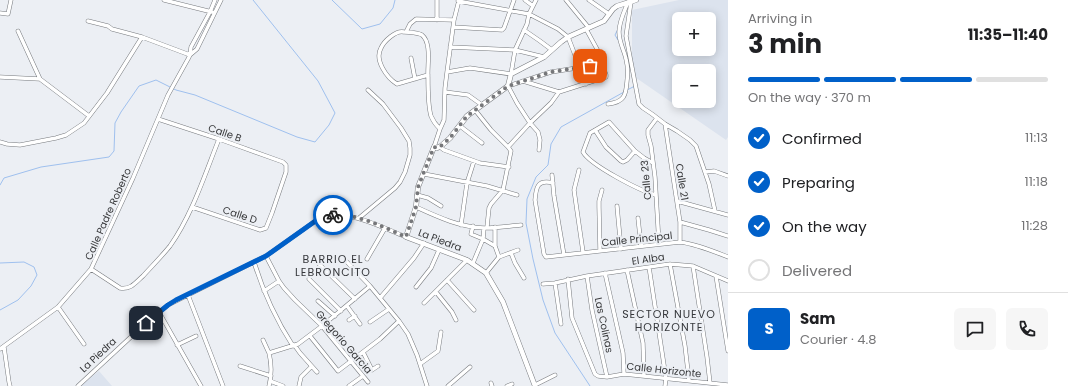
<!DOCTYPE html>
<html lang="en">
<head>
<meta charset="utf-8">
<style>
	:root { --surface:#fff; --page:#f6f6f6; --text:#202124; --muted:#757577; --line:#e0e0e0; --accent:#0060c9 }
	body { margin:0; font-family:Poppins,sans-serif; background:var(--page); color:var(--text); height:100vh; display:flex; flex-direction:column; font-size:15px; white-space:nowrap }
	* { box-sizing:border-box; margin:0 }
	p { font-size:13px; color:var(--muted) }
	.icon { flex:none; width:22px; height:22px; fill:none; stroke:currentColor; stroke-width:2; stroke-linecap:round; stroke-linejoin:round }
	.map { position:relative; flex:1; overflow:hidden }
	.sheet { display:flex; flex-direction:column; background:var(--surface); width:340px }
	.sheet>* { flex:none }
	.controls { position:absolute; left:672px; top:12px; display:grid; gap:8px }
	.controls a { display:grid; place-items:center; width:44px; height:44px; border-radius:6px; background:var(--surface); box-shadow:0 2px 10px #0003; font-size:20px }
	.pin { position:absolute; display:grid; place-items:center; width:34px; height:34px; color:#fff; margin:-17px; border-radius:8px; box-shadow:0 2px 6px #0006 }
	.courier { position:absolute; display:grid; place-items:center; width:40px; height:40px; margin:-20px; border:3px solid #0060c9; border-radius:50%; background:#fff; color:#222; box-shadow:0 1px 5px #0007 }
	.overview em { font-style:normal; font-weight:700 }
	.overview div { display:flex; flex-direction:column-reverse }
	.overview { display:flex; align-items:center; justify-content:space-between; height:68px; padding:0 20px }
	h1 { font-size:26px; font-weight:700; line-height:30px }
	.bar { display:grid; grid-template-columns:repeat(4,1fr); gap:6px 4px; align-content:center; height:48px; padding:0 20px }
	.bar i { height:5px; border-radius:3px; background:var(--line) }
	.bar .active { background:var(--accent) }
	.bar p { grid-column:span 4 }
	.line { display:flex; align-items:center; gap:10px; padding:0 20px; border-top:1px solid var(--line) }
	.line div { flex:1 }
	.round { display:grid; place-items:center; flex:none; width:42px; height:42px; border-radius:6px; background:var(--page) }
	ol { padding:0 20px; list-style:none }
	li { display:flex; align-items:center; gap:12px; height:44px }
	li p { margin-inline-start:auto }
	li .icon { padding:4px; border-radius:50%; background:var(--accent); color:#fff; stroke-width:4 }
	li:last-child { color:var(--muted) }
	li i { width:22px; height:22px; border:2px solid var(--line); border-radius:50% }
	main { display:flex; flex:1; min-height:0 }
	.map>svg:first-child { display:block }
	.built { fill:#dce3ee; fill-rule:evenodd }
	.lines { fill:none; stroke-linecap:round; stroke-linejoin:round }
	.stream { stroke:#9fc0ee; stroke-width:1 }
	.minor-casing { stroke:#777a7e; stroke-width:4.5 }
	.tertiary-casing { stroke:#777a7e; stroke-width:5.5 }
	.minor { stroke:#fff; stroke-width:3.5 }
	.tertiary { stroke:#fff; stroke-width:4.5 }
	.done { stroke:#76777a; stroke-width:4; stroke-dasharray:0 7.2 }
	.route { stroke:#0060c9; stroke-width:5 }
	.labels { text-anchor:middle; dominant-baseline:central; stroke-width:4; stroke-linejoin:round; paint-order:stroke }
	.street-label { font-size:10px; fill:#363739; stroke:#eceff4 }
	.neighbourhood-label { font-size:11px; letter-spacing:1px; fill:#36383c; stroke:#eceff4 }
</style>
</head>
<body>
<main>
<div class="map">
<svg width="728" height="386" viewBox="0 0 728 386">
	<rect width="100%" height="100%" fill="#eceff4"/>
	<!-- built -->
	<path class="built" d="M679,0H728V137L726,140L632,75V10ZM679,19H709V49H679ZM679,71H709V101H679Z
		M99,371L112,386H79Z"/>
	<g class="lines">
		<!-- stream -->
		<path class="stream" d="M332,0L362,29L380,24L393,8L395,0
			M618,29L615,35L618,40
			M627,90L635,86
			M0,185L4,178L41,167L109,157L114,151L115,123L121,112L139,86L156,80L176,90L195,95L297,137L315,142L329,125L335,113L318,81L253,0
			M0,263L24,262L34,267L37,275L31,286L18,300L0,310
			M590,386L555,333L543,300L533,259L526,223L527,199L536,177L548,165L551,144L561,127L624,92"/>
		<defs>
			<path id="minor" d="M164,0L212,12
				M525,0L533,6
				M566,0L589,28
				M589,0L609,14
				M458,1L529,14L558,29L568,37L575,55L576,60V68
				M631,2L626,36L639,104L643,108L652,114L665,124L677,131L690,140L696,146L709,184L715,211
				M0,13L8,14L11,0
				M437,20V0
				M88,21L108,26L112,29L142,37L190,55
				M453,27L502,30L504,28L514,0
				M524,30L540,41L552,50
				M18,31L40,79L89,116
				M406,32L410,24L416,19L454,20
				M450,47L515,50L544,57
				M190,55L197,49L221,0
				M411,58L415,79
				M578,68L583,80L586,84
				M447,72L470,68L511,74L515,50L527,24L529,14L536,0
				M428,75L397,84C387,78 374,60 381,48C384,41 396,30 404,32C409,32 419,33 422,35C432,43 427,66 428,77C428,88 428,106 431,116C433,121 436,125 440,129
				M0,77L40,79
				M523,81L559,92L606,77V75L597,49L586,29
				M445,92L468,95L482,105
				M608,104C624,102 626,96 627,81C628,74 628,67 626,59C624,50 619,42 619,32C619,22 624,12 628,2
				M475,110L491,130L508,147
				M657,118L648,130V135L651,146L655,177L659,244
				M158,119L219,139L283,162L286,165V172L272,213L266,228L260,230L192,207
				M665,124L680,222V242
				M460,126L482,143
				M595,130L606,147L621,161L623,162L627,160L635,151
				M0,142L7,144L20,145L56,138L66,135L84,123L107,93L142,37
				M434,147L440,129L444,120L445,88L447,72L454,20L459,0
				M440,147L444,150L480,163L509,167
				M539,150L540,140L538,132L530,123L517,103L508,86L551,72L603,64
				M653,163L644,158L635,151L609,122L590,133L583,152C590,165 640,191 656,195
				M579,170L574,190L583,252
				M705,172L714,171L728,176
				M424,174L487,186L517,195
				M552,175L554,196L564,255
				M553,183C537,179 536,188 535,200L544,254L546,257L680,242C696,244 713,251 728,257
				M417,195L428,198L441,206
				M677,201L728,215
				M617,206L621,249
				M416,207C438,217 459,227 484,228C496,228 509,226 521,225
				M359,218L395,188L400,182L405,172L410,155V148L409,141L401,128L383,104L368,90
				M638,218L641,246
				M680,222L709,230L728,236
				M461,225L467,183L474,161
				M473,226L471,234L483,239L495,246
				M487,227L489,208L491,204L503,190L511,151L508,147L530,123L551,103L559,92
				M495,227V246L499,257
				M600,251L599,207V201L602,190
				M511,253L515,263L524,278
				M266,256L279,281L284,288L295,300L322,326L368,382
				M367,259L385,228
				M346,261L370,286L399,321L408,334L417,355L427,386
				M254,262C263,291 276,320 293,346
				M318,263L355,299
				M473,263L483,239L484,228
				M670,264L685,346L689,380
				M693,266L707,357L710,383
				M649,267L666,378L665,386
				M91,269L120,288C131,290 136,282 143,276C152,266 162,256 170,246C192,215 205,174 219,139
				M627,270L643,343L644,376
				M486,273L499,257L518,250
				M605,273L623,353L624,374
				M587,276L592,310L607,377
				M716,276L728,351
				M309,279L341,311
				M568,279L572,318L595,374L598,376L607,377L624,374L728,385
				M447,280L474,310
				M555,283L561,324
				M543,284L555,283L587,276L670,264L693,266L728,281
				M416,287L431,268L439,250
				M264,291L279,281
				M436,292L452,312L456,320
				M188,295L223,386
				M380,298L414,258L424,243
				M318,301L335,316
				M424,303L467,260
				M347,306L360,324
				M58,307L84,344
				M159,312L201,386
				M349,320L355,316
				M370,322L389,309
				M310,336L338,371L380,339L399,321
				M263,340L269,353
				M177,345L196,336
				M295,346L300,353L317,372
				M4,347L9,382L10,386
				M0,349L58,307L91,269L133,178L168,95L188,59L190,55L191,47L210,12L215,0
				M363,352L372,370L378,366
				M420,364L438,351L441,332
				M240,366L271,376
				M270,381L283,386
				M491,383L492,386
				M535,385L555,375
				M78,386L146,323L168,305L266,256L321,217C345,208 384,228 406,237
				M269,386C272,374 272,365 269,353L298,344L322,326L370,286
				M299,386L301,377L311,367
				M349,386L363,376
				M448,386L470,367
				M507,386L512,384"/>
			<path id="tertiary" d="M535,386L503,302L486,273L467,260L406,237L416,207L418,187L434,147L437,148L441,146L450,138L467,116L508,86L511,74L544,57L561,42L568,37L604,21L613,9L617,6L636,0"/>
		</defs>
		<!-- minor casing -->
		<use href="#minor" class="minor-casing"/>
		<!-- tertiary casing -->
		<use href="#tertiary" class="tertiary-casing"/>
		<!-- minor -->
		<use href="#minor" class="minor"/>
		<!-- tertiary -->
		<use href="#tertiary" class="tertiary"/>
	</g>
	<g class="lines">
		<!-- done -->
		<path class="done" d="M333,215C359,214 383,227 406,237L416,207L418,187L434,147L437,148L441,146L450,138L467,116L508,86L551,72L590,66"/>
		<!-- route -->
		<path class="route" d="M146,323L168,305L176,300L266,256L321,217L328,215H333"/>
	</g>
	<g class="labels">
		<!-- street labels -->
		<g class="street-label">
			<text transform="translate(225 133) rotate(19)">Calle B</text>
			<text transform="translate(646 180) rotate(-95)">Calle 23</text>
			<text transform="translate(682 182) rotate(81)">Calle 21</text>
			<text transform="translate(108 214) rotate(-66)">Calle Padre Roberto</text>
			<text transform="translate(240 215) rotate(18)">Calle D</text>
			<text transform="translate(637 239) rotate(-6)">Calle Principal</text>
			<text transform="translate(440 240) rotate(21)">La Piedra</text>
			<text transform="translate(648 259) rotate(-8)">El Alba</text>
			<text transform="translate(604 325) rotate(78)">Las Colinas</text>
			<text transform="translate(344 342) rotate(49)">Gregorio Garcia</text>
			<text transform="translate(98 355) rotate(-43)">La Piedra</text>
			<text transform="translate(664 370) rotate(6)">Calle Horizonte</text>
		</g>
		<!-- neighbourhood labels -->
		<g class="neighbourhood-label">
			<text x="333" y="259">BARRIO EL<tspan x="333" dy="13">LEBRONCITO</tspan></text>
			<text x="669" y="314">SECTOR NUEVO<tspan x="669" dy="13">HORIZONTE</tspan></text>
		</g>
	</g>
</svg>
<div class="controls">
<a>+</a>
<a>−</a>
</div>
<div class="pin" style="left:590px;top:66px;background:#ea580c"><svg class="icon" aria-label="bag" viewBox="0 0 24 24"><path d="M5 8h14l-1 12H6zM9 8a3 3 0 0 1 6 0"/></svg></div>
<div class="pin" style="left:146px;top:323px;background:#1f2937"><svg class="icon" aria-label="home" viewBox="0 0 24 24"><path d="M3 11l9-7 9 7M6 9v11h12V9"/></svg></div>
<div class="courier" style="left:333px;top:215px"><svg class="icon" aria-label="bike" viewBox="0 0 24 24"><circle cx="6" cy="16" r="4"/><circle cx="18" cy="16" r="4"/><path d="M6 16l4-8h5l3 8M10 8l3 8H6M13 5h3"/></svg></div>
</div>
<section class="sheet">
<div class="overview"><div><h1>3 min</h1><p>Arriving in</p></div><em>11:35–11:40</em></div>
<div class="bar"><i class="active"></i><i class="active"></i><i class="active"></i><i></i><p>On the way · 370 m</p></div>
<ol>
<li><svg class="icon" aria-label="check" viewBox="0 0 24 24"><path d="M5 12l5 5 9-10"/></svg>Confirmed<p>11:13</p></li>
<li><svg class="icon" aria-label="check" viewBox="0 0 24 24"><path d="M5 12l5 5 9-10"/></svg>Preparing<p>11:18</p></li>
<li><svg class="icon" aria-label="check" viewBox="0 0 24 24"><path d="M5 12l5 5 9-10"/></svg>On the way<p>11:28</p></li>
<li><i></i>Delivered</li>
</ol>
<div class="line" style="height:72px"><b class="round" style="background:var(--accent);color:#fff">S</b><div><b>Sam</b><p>Courier · 4.8</p></div><a class="round"><svg class="icon" aria-label="chat" viewBox="0 0 24 24"><path d="M4 5h16v11H9l-5 4z"/></svg></a><a class="round"><svg class="icon" aria-label="phone" viewBox="0 0 24 24"><path d="M5 4h4l2 5-3 2q2 4 5 5l2-3 5 2v4C11 20 4 13 5 4z"/></svg></a></div>
</section>
</main>
</body>
</html>
